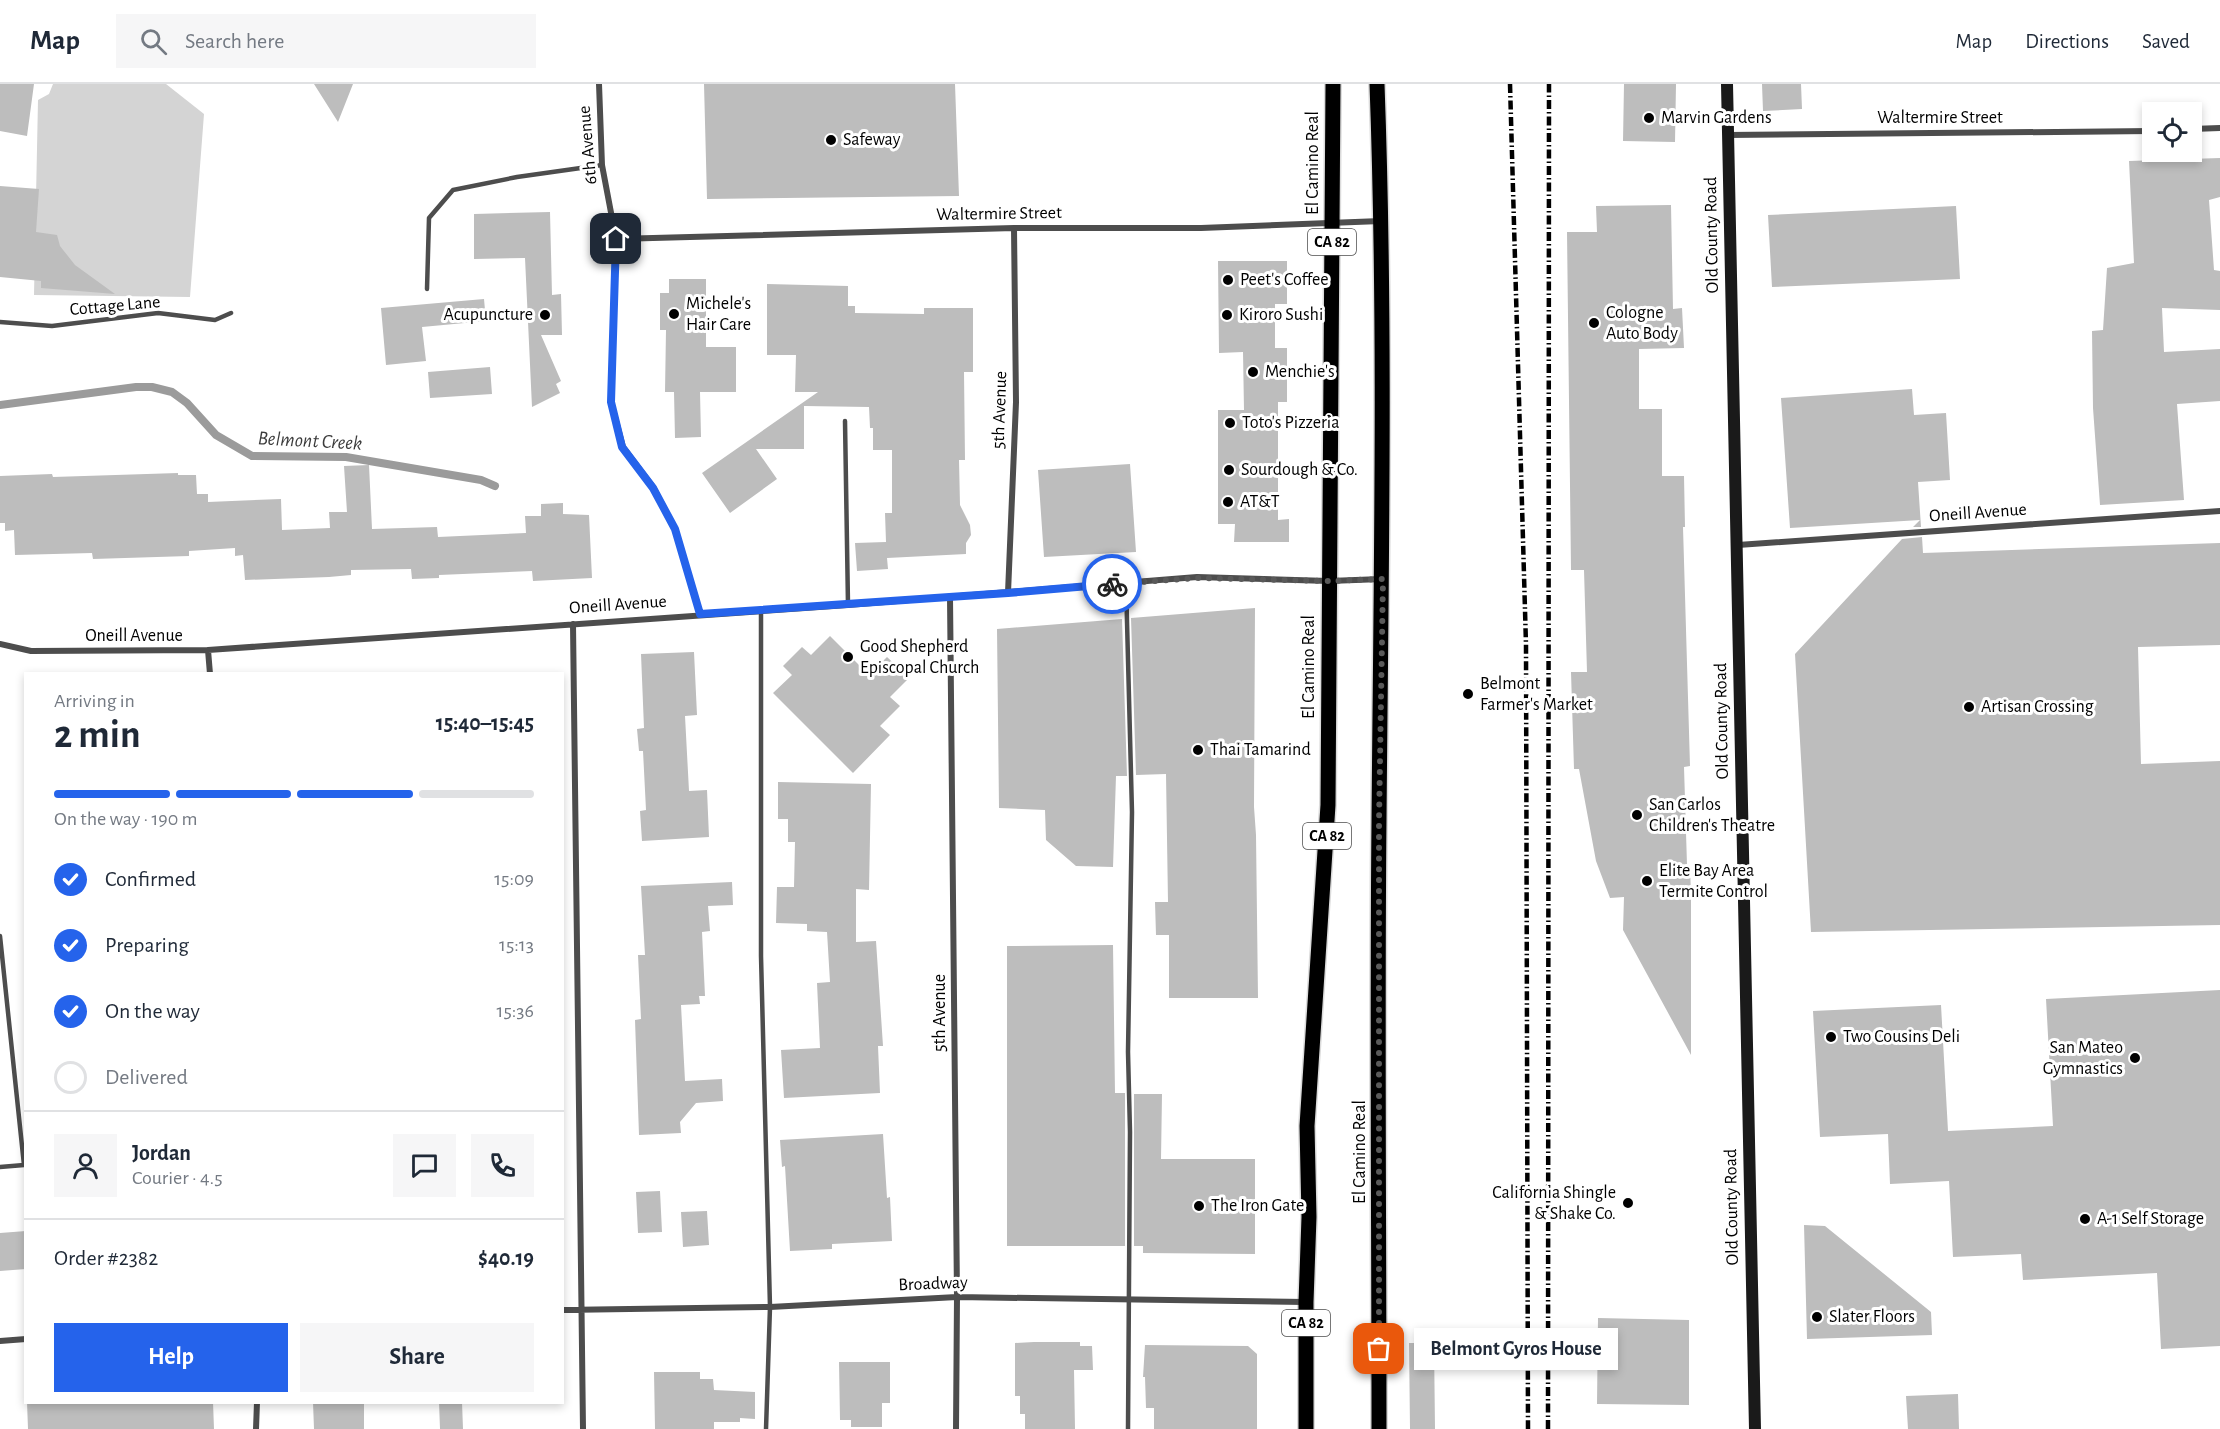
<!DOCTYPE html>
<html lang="en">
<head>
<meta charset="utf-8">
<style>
	:root { --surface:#fff; --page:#f6f6f7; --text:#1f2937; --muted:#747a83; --line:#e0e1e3; --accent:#2563eb }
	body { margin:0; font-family:"Alegreya Sans",sans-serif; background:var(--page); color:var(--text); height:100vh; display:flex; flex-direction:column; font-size:22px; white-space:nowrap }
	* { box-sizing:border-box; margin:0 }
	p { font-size:20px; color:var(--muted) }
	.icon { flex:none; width:33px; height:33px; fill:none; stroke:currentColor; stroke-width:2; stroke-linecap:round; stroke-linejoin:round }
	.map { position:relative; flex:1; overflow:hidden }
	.drawer { position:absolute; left:24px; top:588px; width:540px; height:732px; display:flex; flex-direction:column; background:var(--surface); border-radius:0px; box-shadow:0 3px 9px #0003 }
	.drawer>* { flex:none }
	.controls { position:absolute; left:2142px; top:18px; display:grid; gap:12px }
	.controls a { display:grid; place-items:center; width:60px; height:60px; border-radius:0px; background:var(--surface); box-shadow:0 3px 9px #0003; font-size:30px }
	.pin { position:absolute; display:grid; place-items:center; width:51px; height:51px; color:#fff; margin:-26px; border-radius:12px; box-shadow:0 3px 9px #0006 }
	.courier { position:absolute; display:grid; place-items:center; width:60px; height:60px; margin:-30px; border:4px solid #2563eb; border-radius:50%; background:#fff; color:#222; box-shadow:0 2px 8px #0007 }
	.bubble { position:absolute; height:42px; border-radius:0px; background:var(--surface); box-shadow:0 3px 9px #0003; font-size:20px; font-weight:700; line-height:42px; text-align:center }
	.overview em { font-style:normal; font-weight:700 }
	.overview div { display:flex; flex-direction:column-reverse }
	.overview { display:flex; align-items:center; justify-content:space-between; height:102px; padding:0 30px }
	h1 { font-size:39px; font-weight:700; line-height:45px }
	.bar { display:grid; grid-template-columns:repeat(4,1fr); gap:9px 6px; align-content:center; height:72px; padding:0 30px }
	.bar i { height:8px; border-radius:4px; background:var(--line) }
	.bar .selected { background:var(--accent) }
	.bar p { grid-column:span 4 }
	.line { display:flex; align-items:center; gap:15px; padding:0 30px; border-top:2px solid var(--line) }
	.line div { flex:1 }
	.round { display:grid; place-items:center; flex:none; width:63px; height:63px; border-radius:0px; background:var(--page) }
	ol { padding:0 30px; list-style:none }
	li { display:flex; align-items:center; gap:18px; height:66px }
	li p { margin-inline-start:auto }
	li .icon { padding:6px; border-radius:50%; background:var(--accent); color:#fff; stroke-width:4 }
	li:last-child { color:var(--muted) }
	li i { width:33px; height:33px; border:3px solid var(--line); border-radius:50% }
	.button { display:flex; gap:12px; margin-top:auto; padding:12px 30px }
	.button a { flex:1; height:69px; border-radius:0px; background:var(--accent); color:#fff; font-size:24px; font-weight:700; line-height:69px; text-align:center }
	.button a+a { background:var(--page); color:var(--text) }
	header { display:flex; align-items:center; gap:36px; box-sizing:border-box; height:84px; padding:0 30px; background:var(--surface); border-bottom:2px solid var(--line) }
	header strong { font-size:28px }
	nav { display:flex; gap:33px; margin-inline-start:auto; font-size:21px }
	.search { width:420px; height:54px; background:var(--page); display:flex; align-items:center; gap:15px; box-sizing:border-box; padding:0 21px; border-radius:0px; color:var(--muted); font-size:22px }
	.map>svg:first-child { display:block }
	.green { fill:#d4d4d4 }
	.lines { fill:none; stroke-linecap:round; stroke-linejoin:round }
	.stream { stroke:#9b9b9b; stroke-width:8 }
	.building { fill:#bdbdbd }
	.primary-casing { stroke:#dbdbdb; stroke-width:18 }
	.lane { stroke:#4d4d4d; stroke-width:4.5 }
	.street { stroke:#4d4d4d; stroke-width:6 }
	.secondary { stroke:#1a1a1a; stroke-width:12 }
	.primary { stroke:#000; stroke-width:15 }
	.rail { stroke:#000; stroke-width:4.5; stroke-dasharray:9 3 1.5 3; stroke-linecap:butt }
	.done { stroke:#595959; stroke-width:6; stroke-dasharray:0 10.8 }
	.route { stroke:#2563eb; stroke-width:8 }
	.poi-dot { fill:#000; stroke:#fff; stroke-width:2 }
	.labels { text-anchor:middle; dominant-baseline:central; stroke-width:6; stroke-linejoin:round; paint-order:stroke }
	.shield { fill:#fff; stroke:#4c4c4c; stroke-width:1.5 }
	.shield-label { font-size:16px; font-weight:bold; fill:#000 }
	.poi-label { font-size:18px; fill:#000; stroke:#fff; text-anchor:start }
	.street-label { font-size:18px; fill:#000; stroke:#fff }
	.water-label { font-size:20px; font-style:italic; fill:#3c3c3c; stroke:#fff }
</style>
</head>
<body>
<header>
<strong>Map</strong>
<div class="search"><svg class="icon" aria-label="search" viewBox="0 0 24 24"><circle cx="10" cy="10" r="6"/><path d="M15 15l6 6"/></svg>Search here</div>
<nav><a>Map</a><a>Directions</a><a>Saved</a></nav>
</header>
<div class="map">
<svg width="2220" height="1345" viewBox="0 0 2220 1345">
	<rect width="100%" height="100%" fill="#fff"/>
	<!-- green -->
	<path class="green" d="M53,0H166L204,30L190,213L34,211L38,16L49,10Z"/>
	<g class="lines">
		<!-- stream -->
		<path class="stream" d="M0,321L136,303H152L172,308L187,319L216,351L252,372L346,373L481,396L495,402"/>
	</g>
	<!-- building -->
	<path class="building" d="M0,0H34L27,52L0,47Z
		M314,0H353L338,38Z
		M704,0H955L959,112L707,115Z
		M1624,0H1676L1675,58L1623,57Z
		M1762,0H1801L1802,25L1763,27Z
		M2220,74V113L2209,116L2214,186L2220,187V226L2162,224L2164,268L2220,265V317L2177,320L2184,416L2100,421L2093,324L2092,247L2103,246L2107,184L2134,179L2129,77Z
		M0,102L39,105L36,148L57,151L60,162L75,181L115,210L41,204V197L0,193Z
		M1671,121L1673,225L1682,224L1684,264L1639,265V325H1662V392H1684L1685,443H1683L1690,682L1684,683L1687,781H1690L1691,812V971L1623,846L1624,813L1610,814L1596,777L1579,685H1574L1571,588H1587L1584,486H1571L1567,148H1597L1596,122Z
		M1956,122L1960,195L1772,203L1768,131Z
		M550,128L552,211L561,210L562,251H541L561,297L556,300L560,309L532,323L525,174L474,175V130Z
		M1218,177H1287V220H1275V264H1287V318H1278V436L1289,435V458H1234L1235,440H1218V326H1244L1243,268L1219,269Z
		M669,195H706V263H736V308H700L701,353L675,354L674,308H665L666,246H660V209H669Z
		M767,200L848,202V222H855V229L924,230V224H973V288H964L965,376H959L960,421L970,441L971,451L966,459V470L887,474L888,485L857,487L855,459L886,458L885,429H892V366H873V344H870L869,323L804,322V365H756L777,395L730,429L702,389L818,308H795L796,271H767Z
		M484,215L486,237L422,243L426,277L386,281L381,224Z
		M490,283L492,310L430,314L428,288Z
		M1912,305L1914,331L1946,329L1950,396L1918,398L1921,443H1913L1920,436L1790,444L1781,314Z
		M1130,380L1136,468L1044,473L1038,386Z
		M369,381L372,445L437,443L438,453L526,449L525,432H541V420L563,419V430L589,431L592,494L533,497L532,487L439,491V494L412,495L411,485L351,486V491L329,493L245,496L243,471L235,472V464L189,467V472L93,475L92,469L15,471L14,446L5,447V439H0V392L52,390L53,393L178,389V391H196L197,410H208V418L281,415L282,446L330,444L329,428H347L344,382Z
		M1922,453L1923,469L2220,459V561L2138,563L2141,680L2220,677V841L1811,848L1795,570L1902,455Z
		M1255,524L1254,723L1256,751L1258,914H1169V851H1156L1155,818H1168L1166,690L1136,691L1131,534Z
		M1122,535L1127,692H1116L1113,783L1076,782L1046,756L1045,726L999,724L997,545Z
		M830,552L869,591L887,573L909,594L890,613L900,622L880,642L890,651L853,689L773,609L792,591L783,582L802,563L811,571Z
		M694,568L697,631L685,632L689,707L707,706L709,753L642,757L640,727L646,726L643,667H639L637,645L644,644L641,570Z
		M778,698L871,700L869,806L856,805V858L876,857L883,962H878L880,1009L784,1014L781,966L820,964L817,899L830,898L827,848L807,847V840L776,839L777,803H794L795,758H788V735H778Z
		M732,798L733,821L708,822L710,847L702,848L705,912H699L700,920L681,921L685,997L722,995L723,1017L696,1019L680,1038L681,1049L639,1051L635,936L641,935L638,871H645L641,802Z
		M1113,861L1115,1009H1125V1162H1007V862Z
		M2220,906V1262L2161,1265L2157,1189L2023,1196L2021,1170L1953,1173L1949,1097L1890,1100L1888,1050L1820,1053L1813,927L1941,921L1948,1047L2053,1042L2046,915Z
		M1134,1010H1162L1161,1075H1255V1170L1143,1169V1162H1134Z
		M883,1050L887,1114L890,1113L892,1157L832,1160V1165L790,1167L785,1082L782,1083L780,1056Z
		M660,1107L662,1148L638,1149L636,1108Z
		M707,1127L709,1161L683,1163L681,1128Z
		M1804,1141L1825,1142L1931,1228L1932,1251L1807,1255Z
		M26,1147V1185L0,1187V1149Z
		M1598,1234L1689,1236V1321L1597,1320Z
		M1034,1258H1080V1262H1092L1093,1286H1074L1075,1345H1025V1330H1020V1312H1015V1259Z
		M1409,1259H1434L1435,1345H1410Z
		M1145,1261L1248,1262L1257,1270V1345H1154V1324H1146L1145,1293H1143Z
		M839,1278H890V1319H882V1343H851V1336H840Z
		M654,1288H700V1295H713L714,1306L755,1308V1335L740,1334V1338H714V1345H655Z
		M1958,1310L1959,1345H1908L1906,1312Z
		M27,1318H213L214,1345H28Z
		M313,1318H364V1345H314Z
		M439,1318H462L463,1345H440Z"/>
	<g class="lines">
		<defs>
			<path id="primary" d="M1377,0C1386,246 1381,491 1379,737C1377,939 1379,1142 1379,1345
				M1306,1345V1218L1309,1133L1307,1042L1328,721L1333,0"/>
		</defs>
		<!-- primary casing -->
		<use href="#primary" class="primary-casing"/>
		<!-- lane -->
		<path class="lane" d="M427,205L429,134L453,106L517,93L602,81
			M0,238L52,242L158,229L215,236L231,229
			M845,337L848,521
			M1126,499L1132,728L1128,968L1130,1048L1128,1345
			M761,526V872L770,1223L766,1345
			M0,852L24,1081L0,1083"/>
		<!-- street -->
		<path class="street" d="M599,0L602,81L616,155L611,318L623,363L653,403L675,445L700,530
			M2192,45L2220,44
			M1727,51L2152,47
			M616,155L1014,144H1201L1381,137
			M1738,461L2220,427
			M1008,509L1016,318L1014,144
			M950,513L957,1213L956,1345
			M573,540L583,1345
			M0,560L31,567L208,566L848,521L1197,493L1329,497L1382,495
			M208,566L210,590
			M562,1226L770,1223L957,1213L1305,1218
			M0,1257L26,1255
			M256,1345L257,1318"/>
		<!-- secondary -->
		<path class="secondary" d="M1727,0L1755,1345"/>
		<!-- primary -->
		<use href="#primary" class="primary"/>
		<!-- rail -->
		<path class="rail" d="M1510,0L1526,561L1528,1345
			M1548,1345L1549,0"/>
	</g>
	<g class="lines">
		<!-- done -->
		<path class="done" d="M1112,500L1197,494L1329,497L1383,495L1379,738V1265"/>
		<!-- route -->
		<path class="route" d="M616,155L611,318L622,363L653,404L675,445L700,530L1008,509L1112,500"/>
	</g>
	<!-- markers -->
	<g class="poi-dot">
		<circle cx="1649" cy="34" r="6"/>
		<circle cx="831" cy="56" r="6"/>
		<circle cx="1228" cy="196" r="6"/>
		<circle cx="674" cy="230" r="6"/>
		<circle cx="545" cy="231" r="6"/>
		<circle cx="1227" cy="231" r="6"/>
		<circle cx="1594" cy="239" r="6"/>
		<circle cx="1253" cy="288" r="6"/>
		<circle cx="1230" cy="339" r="6"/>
		<circle cx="1229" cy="386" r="6"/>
		<circle cx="1228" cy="418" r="6"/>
		<circle cx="848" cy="573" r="6"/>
		<circle cx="1468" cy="610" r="6"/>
		<circle cx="1969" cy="623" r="6"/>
		<circle cx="1198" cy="666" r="6"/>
		<circle cx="1637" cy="731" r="6"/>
		<circle cx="1647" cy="797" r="6"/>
		<circle cx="1831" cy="953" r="6"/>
		<circle cx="2135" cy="974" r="6"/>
		<circle cx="1628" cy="1119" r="6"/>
		<circle cx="1199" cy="1122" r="6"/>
		<circle cx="2085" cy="1135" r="6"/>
		<circle cx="1817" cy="1233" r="6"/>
	</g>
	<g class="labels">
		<!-- shield labels -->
		<g class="shield">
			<rect x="1308" y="145" width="48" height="26" rx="4.5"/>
			<rect x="1303" y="739" width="48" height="26" rx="4.5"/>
			<rect x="1282" y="1226" width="48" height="26" rx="4.5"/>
		</g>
		<g class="shield-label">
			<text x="1332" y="158">CA 82</text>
			<text x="1327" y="752">CA 82</text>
			<text x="1306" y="1239">CA 82</text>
		</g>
		<!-- poi labels -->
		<g class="poi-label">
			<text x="1661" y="34">Marvin Gardens</text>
			<text x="843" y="56">Safeway</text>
			<text x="1240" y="196">Peet's Coffee</text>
			<text x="686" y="220">Michele's<tspan x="686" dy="21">Hair Care</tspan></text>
			<text x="1606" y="229">Cologne<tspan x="1606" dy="21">Auto Body</tspan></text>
			<text x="533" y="231" text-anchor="end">Acupuncture</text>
			<text x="1239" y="231">Kiroro Sushi</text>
			<text x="1265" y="288">Menchie's</text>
			<text x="1242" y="339">Toto's Pizzeria</text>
			<text x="1241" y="386">Sourdough &amp; Co.</text>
			<text x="1240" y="418">AT&amp;T</text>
			<text x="860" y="563">Good Shepherd<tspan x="860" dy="21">Episcopal Church</tspan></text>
			<text x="1480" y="600">Belmont<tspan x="1480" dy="21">Farmer's Market</tspan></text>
			<text x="1981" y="623">Artisan Crossing</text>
			<text x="1210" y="666">Thai Tamarind</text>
			<text x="1649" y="721">San Carlos<tspan x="1649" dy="21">Children's Theatre</tspan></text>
			<text x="1659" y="787">Elite Bay Area<tspan x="1659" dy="21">Termite Control</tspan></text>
			<text x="1843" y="953">Two Cousins Deli</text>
			<text x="2123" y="964" text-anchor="end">San Mateo<tspan x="2123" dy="21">Gymnastics</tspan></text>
			<text x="1616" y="1109" text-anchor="end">California Shingle<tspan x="1616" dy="21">&amp; Shake Co.</tspan></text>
			<text x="1211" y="1122">The Iron Gate</text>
			<text x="2097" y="1135">A-1 Self Storage</text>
			<text x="1829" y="1233">Slater Floors</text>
		</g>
		<!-- street labels -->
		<g class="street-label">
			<text x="1940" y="34">Waltermire Street</text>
			<text transform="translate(588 61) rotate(-95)">6th Avenue</text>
			<text transform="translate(1313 79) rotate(-90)">El Camino Real</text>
			<text transform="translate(999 130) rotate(-1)">Waltermire Street</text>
			<text transform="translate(1712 151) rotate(-91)">Old County Road</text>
			<text transform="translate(115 222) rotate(-5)">Cottage Lane</text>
			<text transform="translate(1000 326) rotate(-88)">5th Avenue</text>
			<text transform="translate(1978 429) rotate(-4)">Oneill Avenue</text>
			<text transform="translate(618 521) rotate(-4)">Oneill Avenue</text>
			<text x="134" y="552">Oneill Avenue</text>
			<text transform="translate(1309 583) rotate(-90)">El Camino Real</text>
			<text transform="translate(1722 637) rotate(-91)">Old County Road</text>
			<text transform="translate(940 929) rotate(-90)">5th Avenue</text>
			<text transform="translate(1360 1068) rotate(-90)">El Camino Real</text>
			<text transform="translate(1732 1123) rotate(-91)">Old County Road</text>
			<text transform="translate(933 1200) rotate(-2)">Broadway</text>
		</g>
		<!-- water labels -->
		<g class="water-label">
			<text transform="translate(310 357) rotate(3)">Belmont Creek</text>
		</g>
	</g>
</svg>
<div class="controls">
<a><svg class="icon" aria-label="locate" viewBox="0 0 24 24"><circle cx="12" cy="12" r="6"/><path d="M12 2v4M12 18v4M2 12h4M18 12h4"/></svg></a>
</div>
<div class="pin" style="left:1379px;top:1265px;background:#ea580c"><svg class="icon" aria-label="bag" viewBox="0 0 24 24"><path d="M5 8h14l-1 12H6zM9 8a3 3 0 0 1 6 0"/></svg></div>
<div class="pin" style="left:616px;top:155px;background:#1f2937"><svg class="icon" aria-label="home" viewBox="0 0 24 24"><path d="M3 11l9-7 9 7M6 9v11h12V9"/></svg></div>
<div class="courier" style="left:1112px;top:500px"><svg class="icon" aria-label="bike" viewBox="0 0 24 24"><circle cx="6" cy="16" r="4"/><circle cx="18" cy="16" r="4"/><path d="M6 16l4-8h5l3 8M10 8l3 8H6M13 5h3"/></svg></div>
<div class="bubble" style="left:1414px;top:1244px;width:204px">Belmont Gyros House</div>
<section class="drawer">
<div class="overview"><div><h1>2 min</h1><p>Arriving in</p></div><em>15:40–15:45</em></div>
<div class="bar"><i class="selected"></i><i class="selected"></i><i class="selected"></i><i></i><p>On the way · 190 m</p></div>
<ol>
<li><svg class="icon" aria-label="check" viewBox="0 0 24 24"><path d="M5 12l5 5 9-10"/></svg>Confirmed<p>15:09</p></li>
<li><svg class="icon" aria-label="check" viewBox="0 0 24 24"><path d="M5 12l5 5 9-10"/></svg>Preparing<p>15:13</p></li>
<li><svg class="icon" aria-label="check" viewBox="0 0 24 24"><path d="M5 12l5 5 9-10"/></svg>On the way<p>15:36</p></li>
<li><i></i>Delivered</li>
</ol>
<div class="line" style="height:108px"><a class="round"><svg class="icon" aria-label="person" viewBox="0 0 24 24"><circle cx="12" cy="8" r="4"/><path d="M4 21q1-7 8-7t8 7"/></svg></a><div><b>Jordan</b><p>Courier · 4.5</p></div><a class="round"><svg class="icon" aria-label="chat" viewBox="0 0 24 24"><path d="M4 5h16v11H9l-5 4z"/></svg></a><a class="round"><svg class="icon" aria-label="phone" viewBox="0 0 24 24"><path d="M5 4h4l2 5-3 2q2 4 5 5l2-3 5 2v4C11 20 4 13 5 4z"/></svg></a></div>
<div class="line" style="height:78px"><div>Order #2382</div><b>$40.19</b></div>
<div class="button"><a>Help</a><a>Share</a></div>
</section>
</div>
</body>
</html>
